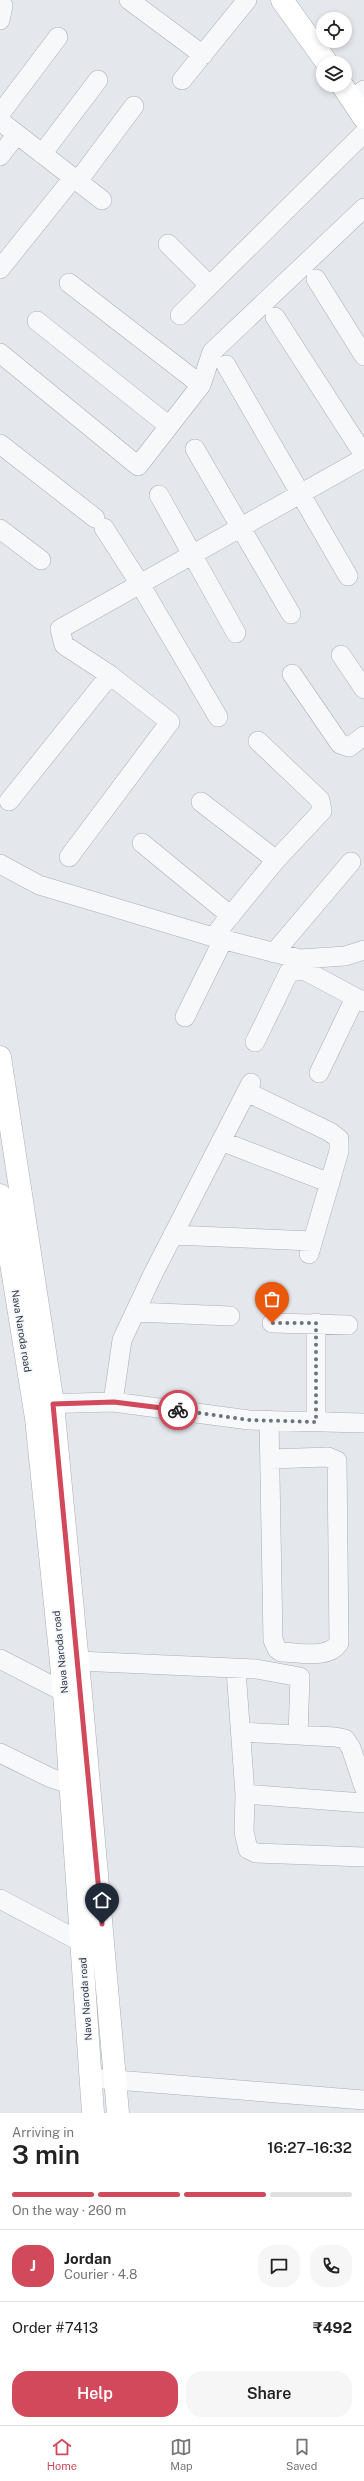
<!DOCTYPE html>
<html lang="en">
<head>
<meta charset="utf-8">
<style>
	:root { --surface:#fff; --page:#f6f6f6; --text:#222; --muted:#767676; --line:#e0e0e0; --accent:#d1495b }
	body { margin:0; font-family:"Public Sans",sans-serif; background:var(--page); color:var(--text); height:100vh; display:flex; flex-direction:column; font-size:15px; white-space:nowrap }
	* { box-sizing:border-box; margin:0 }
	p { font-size:13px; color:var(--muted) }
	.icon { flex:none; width:22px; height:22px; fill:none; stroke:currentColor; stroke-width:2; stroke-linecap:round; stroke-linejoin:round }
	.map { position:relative; height:2113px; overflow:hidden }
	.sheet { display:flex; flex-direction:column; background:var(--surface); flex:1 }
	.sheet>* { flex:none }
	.buttons { position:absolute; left:316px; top:12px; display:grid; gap:8px }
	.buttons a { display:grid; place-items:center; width:36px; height:36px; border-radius:50%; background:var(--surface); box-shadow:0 2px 6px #0003; font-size:20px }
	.pin { position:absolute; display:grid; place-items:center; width:34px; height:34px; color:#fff; margin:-41px -17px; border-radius:50% 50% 50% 0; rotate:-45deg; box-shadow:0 0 4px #0007 }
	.pin .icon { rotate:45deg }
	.courier { position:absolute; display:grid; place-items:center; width:40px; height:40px; margin:-20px; border:3px solid #d1495b; border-radius:50%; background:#fff; color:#222; box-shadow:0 1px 5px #0007 }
	.headline em { font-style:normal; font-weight:600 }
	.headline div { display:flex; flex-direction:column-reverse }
	.headline { display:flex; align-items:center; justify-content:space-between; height:68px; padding:0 12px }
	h1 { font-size:26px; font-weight:600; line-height:30px }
	.bar { display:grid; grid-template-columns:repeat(4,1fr); gap:6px 4px; align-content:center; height:48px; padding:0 12px }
	.bar i { height:5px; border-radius:3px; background:var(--line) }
	.bar .on { background:var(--accent) }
	.bar p { grid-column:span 4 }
	.line { display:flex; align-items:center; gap:10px; padding:0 12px; border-top:1px solid var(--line) }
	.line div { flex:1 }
	.round { display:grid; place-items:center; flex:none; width:42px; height:42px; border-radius:16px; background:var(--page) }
	.button { display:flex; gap:8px; margin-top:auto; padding:8px 12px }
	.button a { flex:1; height:46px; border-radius:16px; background:var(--accent); color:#fff; font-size:16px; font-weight:600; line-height:46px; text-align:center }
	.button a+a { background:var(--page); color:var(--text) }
	.menu { display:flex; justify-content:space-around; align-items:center; height:56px; border-top:1px solid var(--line); background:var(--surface); font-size:11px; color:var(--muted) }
	.menu a { display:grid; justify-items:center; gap:2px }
	.menu .on { color:var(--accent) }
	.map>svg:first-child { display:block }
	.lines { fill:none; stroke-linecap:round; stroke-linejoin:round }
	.street-casing { stroke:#a9aeb7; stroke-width:20 }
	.secondary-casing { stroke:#a9aeb7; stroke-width:23 }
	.street { stroke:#f7f8fa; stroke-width:19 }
	.secondary { stroke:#fff; stroke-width:22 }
	.done { stroke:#6c737f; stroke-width:4; stroke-dasharray:0 7.2 }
	.route { stroke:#d1495b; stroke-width:5 }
	.labels { text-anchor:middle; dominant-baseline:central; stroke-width:3; stroke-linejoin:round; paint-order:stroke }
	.street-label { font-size:10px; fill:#2b3445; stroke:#f4f6f9 }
</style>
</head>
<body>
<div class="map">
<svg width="364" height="2113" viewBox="0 0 364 2113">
	<rect width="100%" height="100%" fill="#e4e7ec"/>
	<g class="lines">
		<defs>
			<path id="street" d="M129,0L203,55
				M0,4L3,6L0,20
				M182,80L247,0
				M352,99L364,90
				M0,114L58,37
				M0,121L102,200
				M42,154L98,80
				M0,156L17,134
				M78,181L134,106
				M168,244L209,285
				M0,269L73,178
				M316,279L364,356
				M69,283L201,385
				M180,315L364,133
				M275,317L364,455
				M37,321L169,426
				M0,353L138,466L201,385L212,352L364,208
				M226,365L348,576
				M0,444L95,518
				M195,449L291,614
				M159,495L236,633
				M104,528L140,584L218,717
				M0,529L41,560
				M341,655L364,689
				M292,674L340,744L349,747L364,736
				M110,675L64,645L60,629L364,458
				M9,801L110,675L170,722L69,857
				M201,802L276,860
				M142,843L231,916
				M0,864L39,885L213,937L300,959L345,956L364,950
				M213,937L276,860L322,811L320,800L258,741
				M274,953L351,862
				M185,1017L223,940
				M255,1042L289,972L304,970L364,1002
				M319,1073L355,998
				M247,1092L330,1132L339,1139V1151L309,1254
				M221,1141L330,1183
				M173,1235L312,1241
				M135,1312L230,1316
				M272,1323L348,1325
				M113,1402L122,1340L153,1274L251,1083
				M39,1404L113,1402L249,1420L364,1423
				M269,1420L273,1640L277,1649L281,1652C298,1652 328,1660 339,1643L337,1461L328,1457L270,1459
				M316,1422V1323
				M0,1659L64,1692L76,1693
				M78,1661L256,1669L300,1677L298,1735L335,1737L345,1739L351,1748L364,1787
				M236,1670L245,1794L244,1832L248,1849L256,1853L364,1857
				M241,1732L298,1735
				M0,1753L51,1778L70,1784
				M245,1794L364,1803
				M0,1899L81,1942
				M91,2078L364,2100"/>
			<path id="secondary" d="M282,0L327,63
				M342,85L364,118
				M0,1057L53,1404L81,1694L118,2113
				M0,1195L36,1418L64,1692L93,2113"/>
		</defs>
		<!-- street casing -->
		<use href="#street" class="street-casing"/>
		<!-- secondary casing -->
		<use href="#secondary" class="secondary-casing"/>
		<!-- street -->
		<use href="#street" class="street"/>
		<!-- secondary -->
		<use href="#secondary" class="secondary"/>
	</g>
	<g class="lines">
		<!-- done -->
		<path class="done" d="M178,1410L249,1420L316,1422V1323H272"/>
		<!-- route -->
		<path class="route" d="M102,1924L53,1404L114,1402L178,1410"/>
	</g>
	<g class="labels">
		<!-- street labels -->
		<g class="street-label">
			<text transform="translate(22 1331) rotate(81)">Nava Naroda road</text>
			<text transform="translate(60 1652) rotate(-96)">Nava Naroda road</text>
			<text transform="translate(85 1999) rotate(-94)">Nava Naroda road</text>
		</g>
	</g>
</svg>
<div class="buttons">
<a><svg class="icon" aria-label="locate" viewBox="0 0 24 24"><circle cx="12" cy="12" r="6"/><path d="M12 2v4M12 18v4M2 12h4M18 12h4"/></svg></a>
<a><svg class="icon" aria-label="layers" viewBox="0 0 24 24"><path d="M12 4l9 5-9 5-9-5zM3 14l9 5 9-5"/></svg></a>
</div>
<div class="pin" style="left:272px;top:1323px;background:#ea580c"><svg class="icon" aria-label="bag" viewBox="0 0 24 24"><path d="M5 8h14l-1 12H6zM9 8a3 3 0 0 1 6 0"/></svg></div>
<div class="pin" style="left:102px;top:1924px;background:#1f2937"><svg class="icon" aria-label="home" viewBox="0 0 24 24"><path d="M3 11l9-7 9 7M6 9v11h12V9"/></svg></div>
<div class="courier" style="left:178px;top:1410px"><svg class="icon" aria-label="bike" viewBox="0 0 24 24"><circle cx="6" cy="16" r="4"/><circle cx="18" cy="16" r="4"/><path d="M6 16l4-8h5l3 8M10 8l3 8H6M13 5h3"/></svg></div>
</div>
<section class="sheet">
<div class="headline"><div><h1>3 min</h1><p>Arriving in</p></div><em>16:27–16:32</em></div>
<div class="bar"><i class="on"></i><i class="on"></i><i class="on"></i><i></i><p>On the way · 260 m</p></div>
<div class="line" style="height:72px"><b class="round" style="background:var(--accent);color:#fff">J</b><div><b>Jordan</b><p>Courier · 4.8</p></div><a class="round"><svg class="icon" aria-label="chat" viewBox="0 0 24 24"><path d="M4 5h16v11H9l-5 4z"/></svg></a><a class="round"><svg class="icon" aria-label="phone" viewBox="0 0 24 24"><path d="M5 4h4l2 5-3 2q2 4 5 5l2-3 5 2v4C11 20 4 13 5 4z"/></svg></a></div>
<div class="line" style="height:52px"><div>Order #7413</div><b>₹492</b></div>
<div class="button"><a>Help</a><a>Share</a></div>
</section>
<nav class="menu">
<a class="on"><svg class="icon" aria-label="home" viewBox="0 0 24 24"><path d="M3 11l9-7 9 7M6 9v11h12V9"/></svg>Home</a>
<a><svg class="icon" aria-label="map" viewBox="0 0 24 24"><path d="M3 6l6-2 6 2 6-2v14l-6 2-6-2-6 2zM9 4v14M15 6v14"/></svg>Map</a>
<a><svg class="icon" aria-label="saved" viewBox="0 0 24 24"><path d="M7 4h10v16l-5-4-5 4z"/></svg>Saved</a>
</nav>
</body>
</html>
